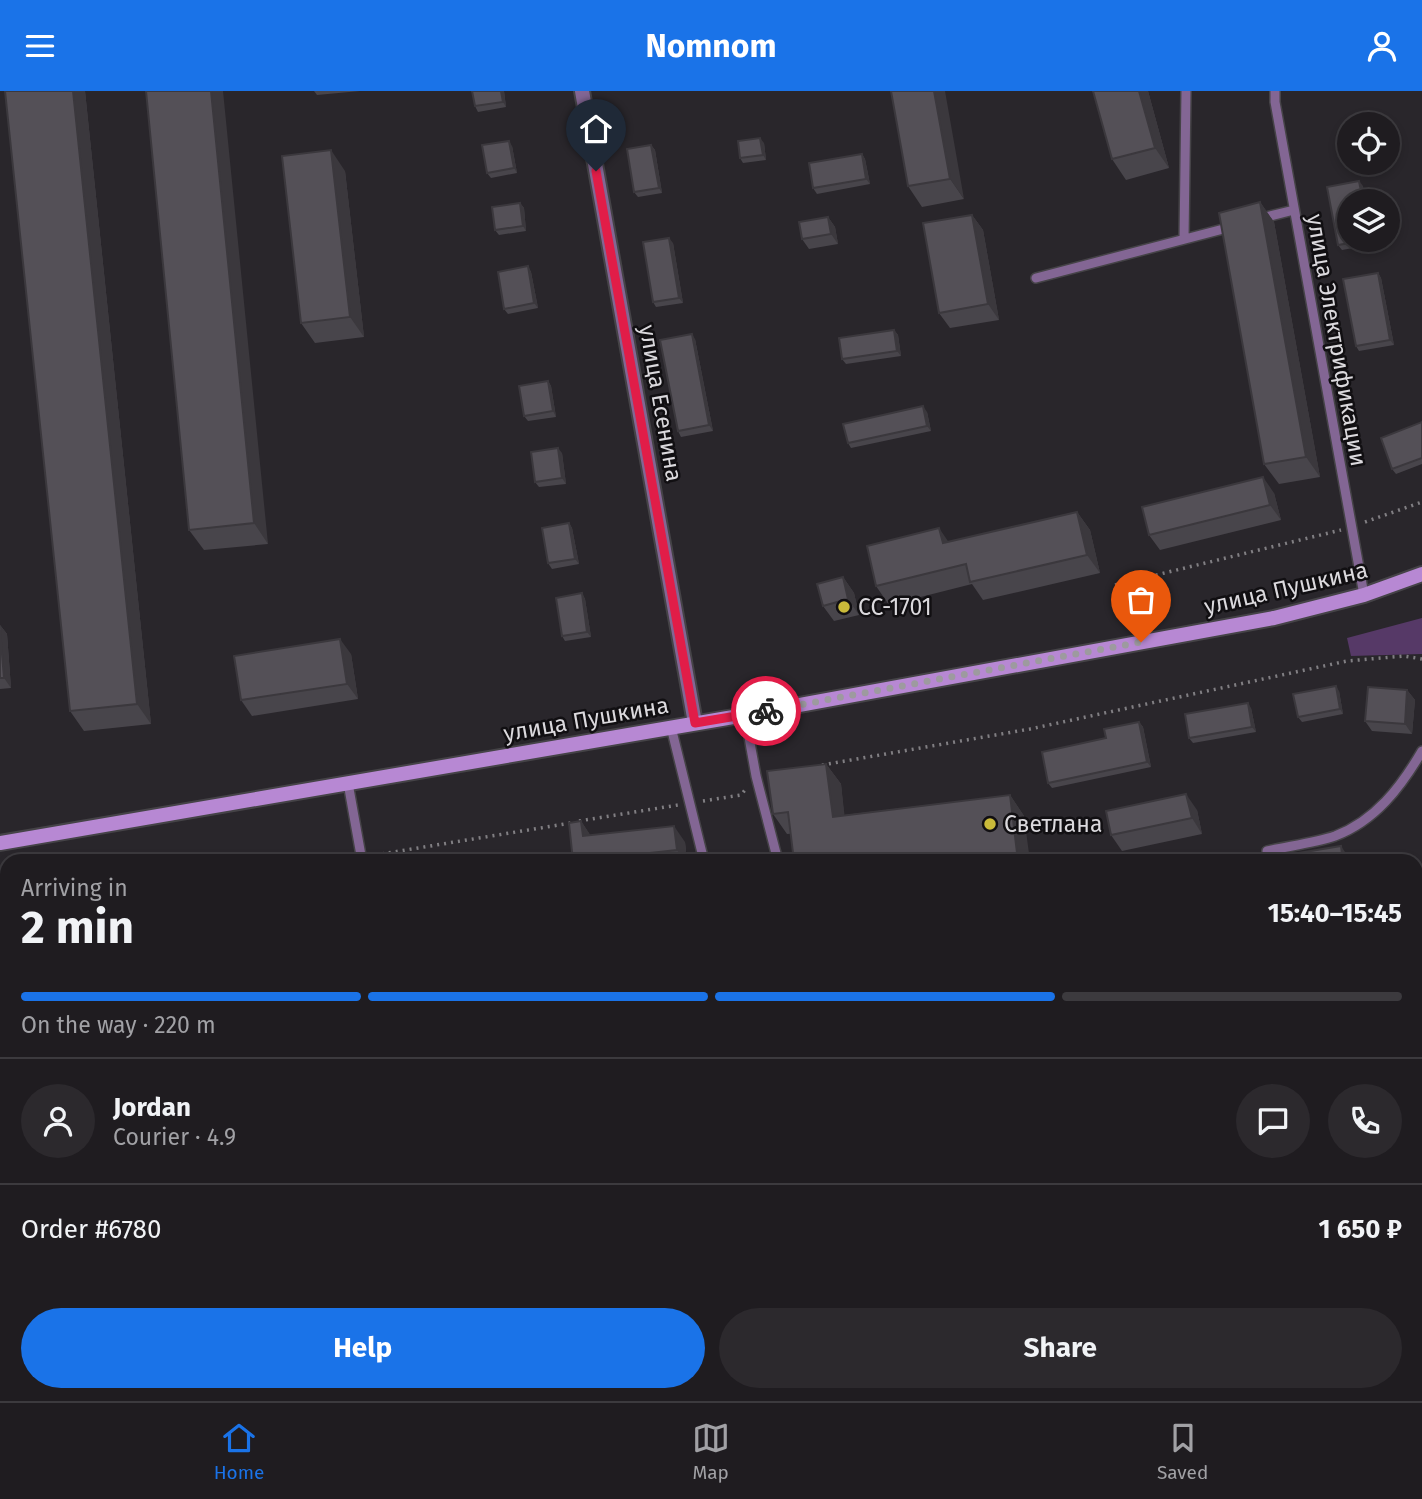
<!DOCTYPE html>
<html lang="en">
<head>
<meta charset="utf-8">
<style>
	:root { --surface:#1f1c20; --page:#2c292d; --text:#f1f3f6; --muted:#a1a1a5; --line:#3c3a3e; --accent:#1a73e8 }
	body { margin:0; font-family:"Fira Sans",sans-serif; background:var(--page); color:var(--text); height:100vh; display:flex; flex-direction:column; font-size:26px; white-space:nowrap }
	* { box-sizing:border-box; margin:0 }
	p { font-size:23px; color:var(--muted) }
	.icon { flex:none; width:38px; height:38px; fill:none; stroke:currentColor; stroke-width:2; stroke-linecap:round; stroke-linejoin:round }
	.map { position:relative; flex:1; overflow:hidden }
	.sheet { position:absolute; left:0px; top:763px; width:1423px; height:548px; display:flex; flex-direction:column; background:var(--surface); border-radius:21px 21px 0 0; box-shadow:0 4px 10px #0003,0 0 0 2px var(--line) }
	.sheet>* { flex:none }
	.buttons { position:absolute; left:1337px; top:21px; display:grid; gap:14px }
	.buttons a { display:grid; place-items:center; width:63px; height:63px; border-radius:50%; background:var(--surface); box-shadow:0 4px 10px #0003,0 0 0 2px var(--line); font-size:35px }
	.pin { position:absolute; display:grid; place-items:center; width:60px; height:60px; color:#fff; margin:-72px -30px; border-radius:50% 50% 50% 0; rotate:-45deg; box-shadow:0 0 7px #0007 }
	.pin .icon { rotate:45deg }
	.courier { position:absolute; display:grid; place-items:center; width:70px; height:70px; margin:-35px; border:5px solid #e11d48; border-radius:50%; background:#fff; color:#222; box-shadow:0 2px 9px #0007 }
	.overview em { font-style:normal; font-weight:700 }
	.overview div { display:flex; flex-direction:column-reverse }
	.overview { display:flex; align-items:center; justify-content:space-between; height:119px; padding:0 21px }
	h1 { font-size:46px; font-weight:700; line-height:52px }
	.bar { display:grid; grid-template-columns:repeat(4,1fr); gap:10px 7px; align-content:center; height:84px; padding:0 21px }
	.bar i { height:9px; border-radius:5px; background:var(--line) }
	.bar .active { background:var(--accent) }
	.bar p { grid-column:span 4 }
	.line { display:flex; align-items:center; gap:18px; padding:0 21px; border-top:2px solid var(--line) }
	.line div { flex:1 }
	.round { display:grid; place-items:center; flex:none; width:74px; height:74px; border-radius:37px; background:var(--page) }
	.action { display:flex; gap:14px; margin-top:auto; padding:14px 21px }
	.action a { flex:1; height:80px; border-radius:42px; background:var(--accent); color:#fff; font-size:28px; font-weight:700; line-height:80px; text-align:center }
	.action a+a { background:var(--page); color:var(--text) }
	header { display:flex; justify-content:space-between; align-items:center; height:91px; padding:0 21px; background:var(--accent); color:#fff; font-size:32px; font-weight:700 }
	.tab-bar { display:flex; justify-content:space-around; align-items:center; height:98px; border-top:2px solid var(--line); background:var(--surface); font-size:19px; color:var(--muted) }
	.tab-bar a { display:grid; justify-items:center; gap:4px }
	.tab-bar .active { color:var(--accent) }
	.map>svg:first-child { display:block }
	.green { fill:#563967 }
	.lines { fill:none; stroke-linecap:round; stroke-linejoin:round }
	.lane-casing { stroke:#454347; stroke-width:12 }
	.street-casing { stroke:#454347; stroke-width:18 }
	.secondary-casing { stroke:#454347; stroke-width:18 }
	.path { stroke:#817f83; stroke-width:3.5; stroke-dasharray:2 5; stroke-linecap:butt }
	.lane { stroke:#836694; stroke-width:9 }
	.street { stroke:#836694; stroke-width:14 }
	.secondary { stroke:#b788d3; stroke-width:14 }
	.wall { fill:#48454b }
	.shaded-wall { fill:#3b383d }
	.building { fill:#545057; stroke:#3b383d; stroke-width:2 }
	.done { stroke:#9d9a9f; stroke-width:7; stroke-dasharray:0 12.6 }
	.route { stroke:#e11d48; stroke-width:9 }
	.poi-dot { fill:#caba3a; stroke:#110f12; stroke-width:2.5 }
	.labels { text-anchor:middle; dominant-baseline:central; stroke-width:5; stroke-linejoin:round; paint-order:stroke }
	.street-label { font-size:23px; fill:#dbd9dd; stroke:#110f12 }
	.poi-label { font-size:23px; fill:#dbd9dd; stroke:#110f12; text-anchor:start }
</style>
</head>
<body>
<header><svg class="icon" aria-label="menu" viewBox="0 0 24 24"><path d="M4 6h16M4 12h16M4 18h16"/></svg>Nomnom<svg class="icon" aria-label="person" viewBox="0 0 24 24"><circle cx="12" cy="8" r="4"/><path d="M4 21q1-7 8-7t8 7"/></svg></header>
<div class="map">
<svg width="1422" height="1310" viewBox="0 0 1422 1310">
	<rect width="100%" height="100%" fill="#29262b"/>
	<!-- green -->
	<path class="green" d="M1422,527V563L1351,565L1347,547Z"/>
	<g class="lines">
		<defs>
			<path id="lane" d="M1275,0V11L1364,504
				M1258,128L1294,119
				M1184,148L1186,0
				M1036,187L1231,136
				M745,624L756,685L778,770
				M671,636L704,770
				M348,692L362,770
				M1267,760C1289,755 1314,752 1335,745C1375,730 1401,696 1422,660"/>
			<path id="street" d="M582,0L695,632
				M1416,1158H1422
				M655,1310V1304
				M893,1310V1304
				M1147,1310L1148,1304"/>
			<path id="secondary" d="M0,752L745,624L1274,527L1364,504L1422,483"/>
		</defs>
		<!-- lane casing -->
		<use href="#lane" class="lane-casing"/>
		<!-- street casing -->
		<use href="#street" class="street-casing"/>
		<!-- secondary casing -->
		<use href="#secondary" class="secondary-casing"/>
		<!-- path -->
		<path class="path" d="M1365,431L1422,411
			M1115,494L1341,439
			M822,674L1030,638L1347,570L1404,565L1422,568
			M703,710L741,704L745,699
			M579,730L678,714
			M375,764L571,732
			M336,770L350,768
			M0,828L7,827"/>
		<!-- lane -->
		<use href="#lane" class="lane"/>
		<!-- street -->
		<use href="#street" class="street"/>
		<!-- secondary -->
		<use href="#secondary" class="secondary"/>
	</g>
	<!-- wall -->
	<path class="wall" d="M5,0H85L151,633L84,640L70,620Z
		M146,0L268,453L204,459L189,439Z
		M314,0H360L317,4Z
		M472,0H504L506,16L478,21L475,15Z
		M891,0L964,108L922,116L908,95Z
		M1093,0H1148L1169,77L1126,89L1112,68Z
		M764,52L766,69L743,72L740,67Z
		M651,54L655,59L662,102L638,106L634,101Z
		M512,55L517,82L491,87L487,82Z
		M862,63L865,68L870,93L817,103L813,97Z
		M345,80L364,246L315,252L301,232Z
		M1363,95L1349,149H1373L1374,153L1342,159L1338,154Z
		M1260,111L1274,131L1320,386L1279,393L1264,373Z
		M520,112L524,117L526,140L499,144L495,139Z
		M972,124L983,139L999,229L950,237L939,222Z
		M828,126L835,136L838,153L809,158L802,148Z
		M673,152L683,212L656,216L653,211Z
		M528,175L531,181L538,217L508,223L504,218Z
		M1378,182L1381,187L1394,254L1359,260L1356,255Z
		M894,239L898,244L901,265L846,273L842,268Z
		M695,248L713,340L681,346L678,340Z
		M548,290L551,295L556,326L528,330L524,325Z
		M927,321L931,340L851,357L848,352Z
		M1422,331V373L1396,383L1392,378Z
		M562,362L566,393L539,396L535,391Z
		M1274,402L1281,429L1160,459L1149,444Z
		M1077,421L1090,439L1100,482L983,509L972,493L889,514L876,495L949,451Z
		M569,432L572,437L579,473L552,478L548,472Z
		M843,486L854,502L859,524L834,530L823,515Z
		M582,502L585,508L591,546L565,550L562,545Z
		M0,534L7,543L11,597L0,598Z
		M351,563L358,608L252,625L241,609Z
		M1407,599L1415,609L1412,643L1372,640L1365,630Z
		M1339,600L1343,623L1302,631L1298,626Z
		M1251,617L1256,641L1193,652L1189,647Z
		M1139,631L1143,636L1151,676L1052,697L1048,692L1106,647Z
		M826,673L841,693L844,724L1010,704L1024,725L787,743L773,723Z
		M1197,719L1202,743L1122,760L1111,744Z
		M581,730L590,744L685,751L687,770H573Z
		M7,846V875L0,877V848Z
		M1416,910L1422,911V945L1416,944Z"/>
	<!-- shaded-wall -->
	<path class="shaded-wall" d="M73,0H85L151,633L137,613Z
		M211,0H223L268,453L254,432Z
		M501,0H504L506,16L503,11Z
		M934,0H945L964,108L950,88Z
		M1139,0H1148L1169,77L1155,57Z
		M760,47L764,52L766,69L763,64Z
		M509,50L512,55L517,82L514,77Z
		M651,54L655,59L662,102L659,97Z
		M331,59L345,80L364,246L350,226Z
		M862,63L865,68L870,93L866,88Z
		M1359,90L1363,95L1366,110H1363Z
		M1260,111L1274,131L1320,386L1306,366Z
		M520,112L524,117L526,140L523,135Z
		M972,124L983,139L999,229L988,213Z
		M828,126L835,136L838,153L831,143Z
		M669,147L673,152L683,212L679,207Z
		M528,175L531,181L538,217L534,212Z
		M1378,182L1381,187L1394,254L1390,249Z
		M894,239L898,244L901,265L897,260Z
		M692,243L695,248L713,340L709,334Z
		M548,290L551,295L556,326L553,320Z
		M923,315L927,321L931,340L927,335Z
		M558,357L562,362L566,393L562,387Z
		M1263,386L1274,402L1281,429L1270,414Z
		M1077,421L1090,439L1100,482L1087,464Z
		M569,432L572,437L579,473L575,468Z
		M939,437L952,456L943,452Z
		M843,486L854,502L859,524L848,508Z
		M582,502L585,508L591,546L587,541Z
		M0,534L7,543L11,597L4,587Z
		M340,548L351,563L358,608L347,593Z
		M1336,595L1339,600L1343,623L1340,618Z
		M1407,599L1415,609L1412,643L1405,633Z
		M1248,612L1251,617L1256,641L1252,636Z
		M1139,631L1143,636L1151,676L1147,671Z
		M826,673L841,693L847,746L833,726Z
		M1186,703L1197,719L1202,743L1192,727Z
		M1010,704L1024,725L1030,770H1018Z
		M581,730L591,745H583Z
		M674,735L685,751L687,770H684L677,759Z
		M1341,755L1351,770H1343Z
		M1419,1029L1422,1034L1417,1064L1416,1063V1044Z"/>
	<!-- building -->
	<path class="building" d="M5,0H73L137,613L70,620Z
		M146,0H211L254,432L189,439Z
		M472,0H501L503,11L475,15Z
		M891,0H934L950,88L908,95Z
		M1093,0H1139L1155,57L1112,68Z
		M760,47L763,64L740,67L738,50Z
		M509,50L514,77L487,82L482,54Z
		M651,54L659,97L634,101L627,58Z
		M331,59L350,226L301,232L282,65Z
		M862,63L866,88L813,97L809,72Z
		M1359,90L1363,110H1349V149H1367L1338,154L1327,96Z
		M1260,111L1306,366L1264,373L1219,122Z
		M520,112L523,135L495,139L492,116Z
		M972,124L988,213L939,222L923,132Z
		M828,126L831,143L802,148L799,131Z
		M669,147L679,207L653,211L643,151Z
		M528,175L534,212L504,218L498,181Z
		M1378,182L1390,249L1356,255L1343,188Z
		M894,239L897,260L842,268L839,247Z
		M692,243L709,334L678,340L660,249Z
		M548,290L553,320L524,325L519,295Z
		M923,315L927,335L848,352L843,333Z
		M1422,331V367L1392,378L1381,347Z
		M558,357L562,387L535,391L531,361Z
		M1263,386L1270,414L1149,444L1142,416Z
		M1077,421L1087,464L970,491L966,473L876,495L867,455L939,437L943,452Z
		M569,432L575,468L548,472L542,437Z
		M843,486L848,508L823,515L817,493Z
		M582,502L587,541L562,545L556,507Z
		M0,539L4,587H0Z
		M340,548L347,593L241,609L234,565Z
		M1336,595L1340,618L1298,626L1293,603Z
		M1368,596L1407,599L1405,633L1365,630Z
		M1248,612L1252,636L1189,647L1185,623Z
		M1139,631L1147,671L1048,692L1042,661L1106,647L1104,638Z
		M826,673L833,726L1010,704L1018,770H794L788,721L773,723L767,680Z
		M1186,703L1192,727L1111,744L1106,720Z
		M581,730L583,745L674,735L677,759L588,769V770H573L569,732Z
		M1341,755L1343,770H1257V769Z
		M7,846V869L0,871V848Z
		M7,898V1304H39L41,1310H0V900Z
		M1416,910L1422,911V940L1416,939Z
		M1416,1028L1419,1029L1416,1044Z
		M69,1304H183L185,1310H71Z
		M233,1304H279L280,1310H235Z
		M310,1304H332L334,1310H312Z
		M1170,1308L1202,1309V1310H1170Z"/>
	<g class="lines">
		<!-- done -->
		<path class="done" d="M766,620L1141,551"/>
		<!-- route -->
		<path class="route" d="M596,80L695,632L766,620"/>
	</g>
	<!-- markers -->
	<g class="poi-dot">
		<circle cx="844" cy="516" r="7"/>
		<circle cx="990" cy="733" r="7"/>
	</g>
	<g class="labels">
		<!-- street labels -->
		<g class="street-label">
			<text transform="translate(1337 249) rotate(80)">улица Электрификации</text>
			<text transform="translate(661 312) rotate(80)">улица Есенина</text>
			<text transform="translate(1286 497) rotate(-13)">улица Пушкина</text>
			<text transform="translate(586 628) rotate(-10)">улица Пушкина</text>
		</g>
		<!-- poi labels -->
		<g class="poi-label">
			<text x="858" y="516">СС-1701</text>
			<text x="1004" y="733">Светлана</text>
		</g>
	</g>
</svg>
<div class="buttons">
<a><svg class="icon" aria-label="locate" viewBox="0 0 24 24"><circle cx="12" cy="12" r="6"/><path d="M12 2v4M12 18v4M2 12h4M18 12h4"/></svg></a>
<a><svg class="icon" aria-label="layers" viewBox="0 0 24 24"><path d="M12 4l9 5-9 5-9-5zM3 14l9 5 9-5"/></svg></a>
</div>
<div class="pin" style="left:1141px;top:551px;background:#ea580c"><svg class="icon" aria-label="bag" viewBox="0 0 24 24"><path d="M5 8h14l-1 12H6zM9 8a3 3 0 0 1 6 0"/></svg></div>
<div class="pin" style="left:596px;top:80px;background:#1f2937"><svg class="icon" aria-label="home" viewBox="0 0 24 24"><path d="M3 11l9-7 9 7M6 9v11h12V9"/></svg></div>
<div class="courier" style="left:766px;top:620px"><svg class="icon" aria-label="bike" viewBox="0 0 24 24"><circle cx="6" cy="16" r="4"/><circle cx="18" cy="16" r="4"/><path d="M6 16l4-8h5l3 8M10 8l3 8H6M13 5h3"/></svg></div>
<section class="sheet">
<div class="overview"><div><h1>2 min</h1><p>Arriving in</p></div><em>15:40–15:45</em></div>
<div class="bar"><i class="active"></i><i class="active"></i><i class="active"></i><i></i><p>On the way · 220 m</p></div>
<div class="line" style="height:126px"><a class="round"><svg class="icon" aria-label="person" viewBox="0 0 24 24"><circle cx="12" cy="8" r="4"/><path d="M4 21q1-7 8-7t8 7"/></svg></a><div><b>Jordan</b><p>Courier · 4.9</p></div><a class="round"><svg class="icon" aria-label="chat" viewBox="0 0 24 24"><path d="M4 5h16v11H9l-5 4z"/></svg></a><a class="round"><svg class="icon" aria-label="phone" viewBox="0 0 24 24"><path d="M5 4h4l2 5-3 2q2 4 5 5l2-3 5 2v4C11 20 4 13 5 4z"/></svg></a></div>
<div class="line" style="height:91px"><div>Order #6780</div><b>1 650 ₽</b></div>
<div class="action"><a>Help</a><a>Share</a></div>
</section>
</div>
<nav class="tab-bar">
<a class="active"><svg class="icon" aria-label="home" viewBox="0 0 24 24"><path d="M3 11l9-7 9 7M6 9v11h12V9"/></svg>Home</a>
<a><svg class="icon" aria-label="map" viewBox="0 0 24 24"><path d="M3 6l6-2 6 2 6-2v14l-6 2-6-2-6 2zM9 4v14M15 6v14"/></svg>Map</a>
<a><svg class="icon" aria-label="saved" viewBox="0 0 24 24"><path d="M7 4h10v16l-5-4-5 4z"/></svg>Saved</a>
</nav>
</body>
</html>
